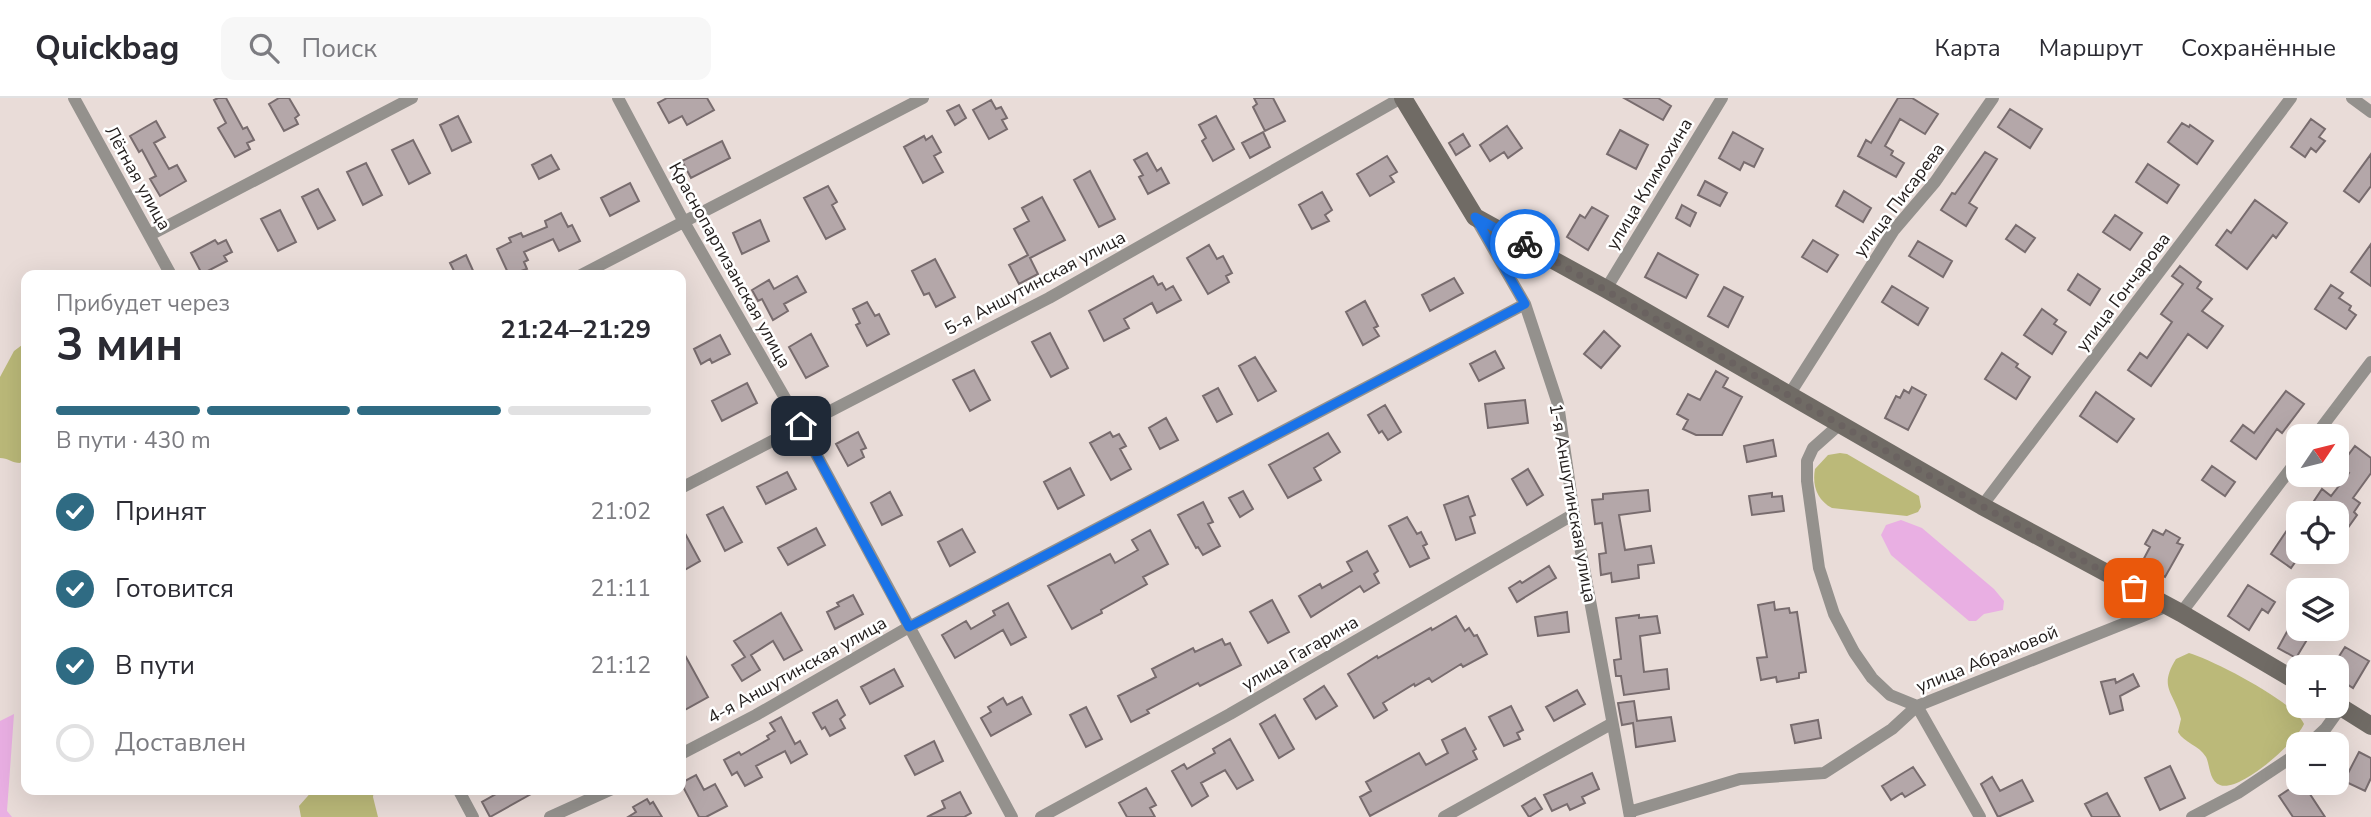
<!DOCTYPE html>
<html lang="ru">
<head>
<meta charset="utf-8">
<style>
	:root { --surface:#fff; --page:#f7f7f7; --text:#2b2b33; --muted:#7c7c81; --line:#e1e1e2; --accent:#2f6b83 }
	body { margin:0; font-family:"Nunito Sans",sans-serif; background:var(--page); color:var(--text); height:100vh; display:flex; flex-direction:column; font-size:26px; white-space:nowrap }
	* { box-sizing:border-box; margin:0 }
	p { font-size:23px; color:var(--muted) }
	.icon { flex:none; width:38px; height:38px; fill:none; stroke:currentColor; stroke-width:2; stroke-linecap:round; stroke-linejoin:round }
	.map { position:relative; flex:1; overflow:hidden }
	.drawer { position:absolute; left:21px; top:172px; width:665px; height:525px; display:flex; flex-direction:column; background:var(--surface); border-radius:14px; box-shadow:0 7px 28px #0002 }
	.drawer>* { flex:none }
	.needle { width:46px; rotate:55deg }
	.fabs { position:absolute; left:2286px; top:326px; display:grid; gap:14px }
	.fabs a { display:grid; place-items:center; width:63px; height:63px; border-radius:14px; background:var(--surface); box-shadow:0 7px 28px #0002; font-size:35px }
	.pin { position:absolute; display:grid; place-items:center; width:60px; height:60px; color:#fff; margin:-30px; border-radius:14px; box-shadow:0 4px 10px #0006 }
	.courier { position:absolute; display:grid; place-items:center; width:70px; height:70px; margin:-35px; border:5px solid #1a73e8; border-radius:50%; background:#fff; color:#222; box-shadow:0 2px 9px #0007 }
	.head em { font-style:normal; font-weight:700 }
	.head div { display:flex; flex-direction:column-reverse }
	.head { display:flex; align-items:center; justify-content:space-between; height:119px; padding:0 35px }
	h1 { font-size:46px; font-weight:700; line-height:52px }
	.bar { display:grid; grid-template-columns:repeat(4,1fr); gap:10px 7px; align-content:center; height:84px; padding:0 35px }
	.bar i { height:9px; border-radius:5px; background:var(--line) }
	.bar .selected { background:var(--accent) }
	.bar p { grid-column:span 4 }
	ol { padding:0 35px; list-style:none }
	li { display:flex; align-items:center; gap:21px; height:77px }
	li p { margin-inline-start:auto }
	li .icon { padding:7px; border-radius:50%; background:var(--accent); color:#fff; stroke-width:4 }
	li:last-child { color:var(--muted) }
	li i { width:38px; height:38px; border:4px solid var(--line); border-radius:50% }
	header { display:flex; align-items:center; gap:42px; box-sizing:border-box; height:98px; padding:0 35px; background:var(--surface); border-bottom:2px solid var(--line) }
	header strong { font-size:33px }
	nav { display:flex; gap:38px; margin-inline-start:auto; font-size:24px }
	.search { width:490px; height:63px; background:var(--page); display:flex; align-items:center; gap:18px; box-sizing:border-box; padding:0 24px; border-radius:14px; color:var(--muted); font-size:26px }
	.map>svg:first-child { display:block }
	.green { fill:#bbb979 }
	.water { fill:#e9afe3 }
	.building { fill:#b4a7a9; stroke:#786c6e; stroke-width:2 }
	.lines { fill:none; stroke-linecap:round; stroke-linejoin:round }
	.street { stroke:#94918d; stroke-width:12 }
	.secondary { stroke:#706b65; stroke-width:18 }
	.done { stroke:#6a6260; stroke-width:7; stroke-dasharray:0 12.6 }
	.route { stroke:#1a73e8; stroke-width:9 }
	.labels { text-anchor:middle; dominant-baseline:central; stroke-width:5; stroke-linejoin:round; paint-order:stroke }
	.street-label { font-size:18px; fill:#25201f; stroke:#fff }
</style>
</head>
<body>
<header>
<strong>Quickbag</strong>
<div class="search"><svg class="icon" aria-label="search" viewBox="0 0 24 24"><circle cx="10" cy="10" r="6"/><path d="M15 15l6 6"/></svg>Поиск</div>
<nav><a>Карта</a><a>Маршрут</a><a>Сохранённые</a></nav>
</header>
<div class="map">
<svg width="2371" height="719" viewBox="0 0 2371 719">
	<rect width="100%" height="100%" fill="#e9dcd8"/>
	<!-- green -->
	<path class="green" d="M26,244V359L20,365C12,365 8,360 0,360V279L14,253Z
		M1840,355L1847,356L1919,398L1921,409L1918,414L1907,418L1832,410C1817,402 1812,387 1815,371L1828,357Z
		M2189,555C2213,562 2295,604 2304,626C2297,643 2240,695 2220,687C2209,683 2210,667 2206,659C2199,647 2184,645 2178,634L2181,621C2174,594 2158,590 2176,561Z
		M314,691H374L373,699L378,719H301L299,708Z"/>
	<!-- water -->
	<path class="water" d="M1901,422L1922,430L1994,491L2004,503L2003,512L1984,516L1976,523H1969L1891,457L1881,437L1886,427Z
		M14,616L7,713L12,719H0V623Z"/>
	<!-- building -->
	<path class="building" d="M218,0H226L243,31L247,29L254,42L247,45L250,51L235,59L218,30L226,25L214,2Z
		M279,0H289L299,17L295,20L298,26L284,33L269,6Z
		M667,0H707L714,12L687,27L682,18L669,25L658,5Z
		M1254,0H1273L1285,23L1265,33L1253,9L1257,6Z
		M1624,0H1658L1671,8L1663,22Z
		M1898,0H1912L1938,16L1925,36L1900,21L1885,48L1893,53L1891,57L1904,65L1896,79L1858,58L1866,42L1871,45Z
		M991,2L996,11L1001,9L1007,20L1002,22L1007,31L989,41L973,12Z
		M959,7L966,20L955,27L947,13Z
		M2010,11L2042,31L2030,50L1998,29Z
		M458,18L471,44L452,53L440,27Z
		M1216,18L1234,51L1213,63L1202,43L1206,40L1199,27Z
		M2311,21L2325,31L2319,39L2325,43L2316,54L2311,50L2305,59L2291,49Z
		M156,23L165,39L154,45L169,71L177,67L186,83L160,98L150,81L156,78L142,52L139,54L130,38Z
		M2182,25L2189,29L2190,27L2213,43L2197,66L2168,44Z
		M1507,28L1522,50L1508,60L1504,54L1490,63L1480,47Z
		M1620,32L1648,47L1636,71L1607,56Z
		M1263,34L1270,49L1250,60L1242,45Z
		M1733,34L1763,51L1754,69L1744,64L1740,72L1719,60Z
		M1463,36L1470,48L1456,57L1449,45Z
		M924,38L926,42L932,38L941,54L934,58L943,74L923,85L904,49Z
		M413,42L430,75L409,86L392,52Z
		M722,43L730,60L691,80L682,63Z
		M1985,54L1997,61L1969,105L1977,110L1966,128L1941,112L1952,95L1955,96Z
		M1147,55L1157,73L1161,70L1169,85L1148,96L1139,79L1143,77L1134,62Z
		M2371,56V88L2359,104L2344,93Z
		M551,57L559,71L539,81L532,67Z
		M1387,58L1397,74L1390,78L1394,84L1370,98L1357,76Z
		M366,65L382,97L363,107L347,74Z
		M2148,66L2179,87L2167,105L2136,84Z
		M1090,73L1115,121L1099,129L1074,82Z
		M1705,83L1727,95L1720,108L1698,97Z
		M630,85L639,103L610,118L601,100Z
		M828,88L837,104L832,107L845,131L826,141L804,100Z
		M318,91L335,122L318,131L302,99Z
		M1844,93L1871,110L1863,124L1836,108Z
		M1322,94L1332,112L1325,117L1329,123L1312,131L1299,107Z
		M1042,99L1065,142L1030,160L1038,176L1019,186L1009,167L1028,157L1014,131L1029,123L1022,110Z
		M2255,102L2287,125L2276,140L2273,137L2247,171L2216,147L2227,132L2231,135Z
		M1682,107L1696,115L1690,128L1676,120Z
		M1592,109L1608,118L1588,152L1567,139L1580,117L1585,120Z
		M280,112L296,144L278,153L261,121Z
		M561,115L568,129L572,127L580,143L559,153L553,141L524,154L528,162L524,164L527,171L509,177L497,151L511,144L509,140L521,135L523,139L547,129L545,123Z
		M2115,117L2142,135L2130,152L2103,134Z
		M760,122L769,143L742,156L733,135Z
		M2016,127L2035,140L2025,154L2006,141Z
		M215,142L218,146L226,142L232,154L224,158L227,163L202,176L191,155Z
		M1813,142L1838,157L1827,174L1802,159Z
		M1918,143L1952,163L1943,179L1909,158Z
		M2371,146V188L2351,174Z
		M1209,147L1217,161L1223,158L1232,175L1226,178L1229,184L1208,196L1187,160Z
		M1658,155L1698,177L1686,200L1645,179Z
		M466,157L475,177H456L450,165Z
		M935,161L955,199L936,209L929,195L924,197L912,173Z
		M2180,168L2201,184L2197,190L2212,201L2202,213L2223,228L2207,250L2188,236L2151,288L2128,272L2140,255L2147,260L2172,224L2161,216L2183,186L2172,178Z
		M2078,176L2100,191L2090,207L2068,192Z
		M797,178L806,194L784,206L788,213L773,222L762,201L758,203L752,192L769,182L774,191Z
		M1153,178L1158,187L1162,185L1166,192L1173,188L1181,202L1157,215L1152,205L1124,221L1129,230L1104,243L1089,213Z
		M1454,180L1463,195L1430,213L1422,197Z
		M2331,187L2343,195L2339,200L2351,208L2349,212L2356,217L2346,231L2315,211Z
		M1892,188L1928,210L1918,227L1882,204Z
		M1724,189L1743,199L1728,229L1708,218Z
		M1365,203L1378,228L1374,230L1379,238L1363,247L1346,214Z
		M867,204L875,218L879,216L889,236L867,248L856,227L860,225L853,211Z
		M2042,211L2057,222L2054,226L2066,234L2052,256L2024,237Z
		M1604,233L1620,248L1601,270L1584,256Z
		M1050,235L1068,270L1051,279L1032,244Z
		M811,236L828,268L806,280L789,249Z
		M720,237L730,256L712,265L710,261L701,266L694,251Z
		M1495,253L1504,270L1479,283L1470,266Z
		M2002,255L2018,266L2016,269L2030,279L2016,301L1985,281Z
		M1255,259L1276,293L1258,303L1239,268Z
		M974,272L990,302L970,313L953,282Z
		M1716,273L1728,280L1723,289L1742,299L1722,337H1696L1683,331L1688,322L1677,316L1688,296L1700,302Z
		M747,285L757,305L722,323L712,303Z
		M1912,289L1926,297L1908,332L1885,320L1896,298L1900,300L1904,292L1909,295Z
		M1218,290L1232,316L1217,324L1203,298Z
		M2286,293L2304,306L2282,335L2277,331L2256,361L2231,343L2243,327L2254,335Z
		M2096,294L2134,321L2117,344L2080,318Z
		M1525,302L1528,325L1488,330L1485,306Z
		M1385,307L1401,334L1388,342L1382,333L1379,335L1368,317Z
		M1166,320L1178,342L1160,351L1149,330Z
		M858,334L866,350L861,352L864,359L848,368L836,346Z
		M1110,334L1113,339L1119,336L1126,348L1120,351L1131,371L1111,382L1090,345Z
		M1328,335L1340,354L1314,370L1321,382L1288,400L1269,367Z
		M1773,342L1776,358L1747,364L1744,348Z
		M2355,348L2371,360V375L2353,400L2360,405L2354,414L2357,417L2345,434L2336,428V415H2318L2310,409L2322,391L2331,398L2349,375L2340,368Z
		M2212,368L2235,384L2225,398L2202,382Z
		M1070,370L1084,397L1058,411L1044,384Z
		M1528,371L1543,397L1527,407L1512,381Z
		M787,374L796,391L766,406L757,389Z
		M1648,392L1650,413L1619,417L1625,452L1651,448L1654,465L1638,467L1639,480L1612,484L1611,475L1601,477L1599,456L1606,455L1602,425L1595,426L1592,402L1603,401V396Z
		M1243,393L1253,411L1240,419L1229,400Z
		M890,394L902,417L882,427L871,405Z
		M1772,395V399L1782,398L1784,413L1752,417L1749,398Z
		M1468,398L1475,417L1470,419L1475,435L1456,442L1444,407Z
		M1203,404L1213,424L1208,426L1220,448L1203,457L1198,449L1196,450L1178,417Z
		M723,409L742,444L725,453L707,417Z
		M2298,416V460L2291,470L2271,456Z
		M1407,419L1417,436L1421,434L1427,446L1423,448L1429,460L1410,469L1389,428Z
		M681,428L700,463L681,474Z
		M816,430L825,447L788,467L778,450Z
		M962,431L975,454L950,468L938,444Z
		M1150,432L1168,466L1143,479L1147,486L1101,512L1102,515L1072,531L1048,488L1110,456L1115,465L1138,452L1132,442Z
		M2153,432L2163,437L2166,432L2180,440L2177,445L2183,447L2165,479L2141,466L2150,449L2145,446Z
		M1367,453L1378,473L1374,476L1379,485L1364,494L1360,488L1311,519L1299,498L1320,486L1322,490L1352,473L1347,464Z
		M1549,468L1556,480L1517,504L1509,490L1520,483L1522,485Z
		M2248,487L2275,504L2268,515L2262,511L2249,532L2228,518Z
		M853,497L863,516L835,531L827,514L839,508L837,505Z
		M1272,502L1289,534L1268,545L1250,514Z
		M1774,504L1775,512L1789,510L1790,515L1797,514L1806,574L1799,575V580L1777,584L1776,579L1761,582L1757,560L1767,559L1758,507Z
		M1008,505L1026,539L1011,547L1003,532L955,560L942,537L966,523L971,531L995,517L993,513Z
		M1567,514L1569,534L1538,538L1535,519Z
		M781,515L802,552L784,562L773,543L751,557L760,572L742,583L732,567L745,559L734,543Z
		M1639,517V520L1657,518L1660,535L1640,538L1644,574L1667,571L1669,591L1624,597L1621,578H1616L1614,562L1621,561L1616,520Z
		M1456,518L1465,533L1469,530L1474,538L1477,537L1487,556L1463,569L1461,566L1432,584L1429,580L1415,588L1414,586L1383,605L1387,612L1374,620L1348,576L1377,558L1378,560L1431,530L1432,532Z
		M2289,530H2314L2296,560L2278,550Z
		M1222,541L1225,547L1230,545L1241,567L1200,588L1198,585L1147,612L1149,615L1131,624L1118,598L1156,579L1152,571L1193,550L1195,554Z
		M2345,549L2369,563L2353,590L2336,579V563Z
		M681,550L708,599L681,614Z
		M894,571L903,588L870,606L861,589Z
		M2133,576L2139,588L2120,598L2123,612L2110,616L2101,584L2115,581L2116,585Z
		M1324,588L1337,608L1316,621L1304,601Z
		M1577,592L1585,606L1554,623L1546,609Z
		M1022,599L1031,616L991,638L981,620L991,614L988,609L1003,600L1007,607Z
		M837,602L845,617L840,621L845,630L830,638L825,629L822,631L813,615Z
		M1634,603L1637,623L1671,619L1675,643L1636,649L1633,625L1622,627L1618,605Z
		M1511,608L1523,632L1517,635L1520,641L1504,648L1489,619Z
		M1086,609L1102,641L1086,649L1070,617Z
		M1275,617L1294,651L1279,660L1260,626Z
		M781,619L795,646L800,643L807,656L791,665L785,653L756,668L762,679L745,688L737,674L732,677L724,662L739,654L741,657L769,641L767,638L775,633L770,625Z
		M1818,622L1821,640L1795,645L1791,627Z
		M1465,630L1476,651L1473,653L1477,661L1370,718L1360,699L1371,693L1366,684L1419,655L1426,667L1448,655L1442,642Z
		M1230,641L1253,682L1237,691L1225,672L1201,685L1208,698L1192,708L1172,673L1184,666L1187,671L1215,655L1213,651Z
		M934,643L943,663L915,677L905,658Z
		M2359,654L2371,660V680L2365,693L2344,683Z
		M2170,668L2185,700L2160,712L2145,680Z
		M1913,669L1925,687L1905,699L1902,695L1891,702L1882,688Z
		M1592,675L1599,691L1582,699L1585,705L1570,712L1567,706L1552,713L1544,697Z
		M696,677L704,692L715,686L727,708L706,719H699L681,685Z
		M1992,679L2000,693L2022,682L2033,703L1998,719L1981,686Z
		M2300,684H2302L2325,719H2293L2279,698Z
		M1146,690L1156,707L1150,710L1155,719H1127L1119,705Z
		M505,691H540L490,719L482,704Z
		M960,694L971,715L964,719H927L945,710L942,703Z
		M2107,695L2120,719H2092L2085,706Z
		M1535,700L1542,711L1529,719L1522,708Z
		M647,701L650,706L653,704L662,719H628L636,714L633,709Z"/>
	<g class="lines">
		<!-- street -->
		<path class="street" d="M74,0L171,177
			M618,0L684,124L801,328L1012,719
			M2352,0L2371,14
			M1476,121L1525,206L1558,306L1574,416L1630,719
			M150,137L412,0
			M581,177L923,0
			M1606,191L1722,0
			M1789,297L1894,132L1935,84L1993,0
			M1840,326L1813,350L1807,363V383L1819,470L1834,516L1854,554L1872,580L1890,597L1917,608L1980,719
			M2315,338L2371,264
			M681,390L1049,200L1401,0
			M1982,408L2291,0
			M2181,515L2298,361
			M2309,646L2326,630L2341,609
			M681,656L756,617L909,529L1525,206
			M458,691L473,719
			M1629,714L1740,681L1824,675L1892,631L1917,608L2168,508
			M550,719L612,691
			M1041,719L1230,616L1574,416
			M1444,719L1611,626
			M2192,719L2238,695L2298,655"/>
		<!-- secondary -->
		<path class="secondary" d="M1403,0L1475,119L1606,191L1982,408L2181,515L2298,584
			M2336,606L2371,628"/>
	</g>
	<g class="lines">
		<!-- done -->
		<path class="done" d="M1525,146L1982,408L2134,490"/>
		<!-- route -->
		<path class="route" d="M801,328L909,529L1525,206L1475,119L1525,146"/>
	</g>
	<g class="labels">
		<!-- street labels -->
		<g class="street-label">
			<text transform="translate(138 80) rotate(61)">Лётная улица</text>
			<text transform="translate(1649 86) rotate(-59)">улица Климохина</text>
			<text transform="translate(1899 102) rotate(-53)">улица Писарева</text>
			<text transform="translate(730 167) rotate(61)">Краснопартизанская улица</text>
			<text transform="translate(1035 185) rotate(-28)">5-я Аншутинская улица</text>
			<text transform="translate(2123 194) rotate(-53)">улица Гончарова</text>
			<text transform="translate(1573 405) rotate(80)">1-я Аншутинская улица</text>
			<text transform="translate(1300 555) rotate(-30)">улица Гагарина</text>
			<text transform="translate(1987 561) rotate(-22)">улица Абрамовой</text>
			<text transform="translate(797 572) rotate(-29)">4-я Аншутинская улица</text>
		</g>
	</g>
</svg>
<div class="fabs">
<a><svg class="needle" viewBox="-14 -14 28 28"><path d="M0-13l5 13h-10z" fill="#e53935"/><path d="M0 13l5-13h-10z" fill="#7c7c81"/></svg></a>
<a><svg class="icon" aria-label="locate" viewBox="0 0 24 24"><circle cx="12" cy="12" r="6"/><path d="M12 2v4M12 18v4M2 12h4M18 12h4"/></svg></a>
<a><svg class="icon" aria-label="layers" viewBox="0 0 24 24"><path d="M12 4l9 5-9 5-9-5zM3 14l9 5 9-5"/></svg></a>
<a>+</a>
<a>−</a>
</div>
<div class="pin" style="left:2134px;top:490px;background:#ea580c"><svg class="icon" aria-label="bag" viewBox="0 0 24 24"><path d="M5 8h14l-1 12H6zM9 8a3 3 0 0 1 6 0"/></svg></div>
<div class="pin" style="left:801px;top:328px;background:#1f2937"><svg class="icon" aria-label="home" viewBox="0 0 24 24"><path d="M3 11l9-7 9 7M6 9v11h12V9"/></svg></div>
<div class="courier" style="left:1525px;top:146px"><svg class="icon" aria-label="bike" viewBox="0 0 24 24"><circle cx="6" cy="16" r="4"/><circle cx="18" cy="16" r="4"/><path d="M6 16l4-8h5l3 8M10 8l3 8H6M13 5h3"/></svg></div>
<section class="drawer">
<div class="head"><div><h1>3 мин</h1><p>Прибудет через</p></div><em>21:24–21:29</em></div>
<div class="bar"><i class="selected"></i><i class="selected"></i><i class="selected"></i><i></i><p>В пути · 430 m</p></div>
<ol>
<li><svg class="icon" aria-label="check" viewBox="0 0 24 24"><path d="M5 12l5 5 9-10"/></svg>Принят<p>21:02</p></li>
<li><svg class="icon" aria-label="check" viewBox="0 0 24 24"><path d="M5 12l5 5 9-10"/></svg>Готовится<p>21:11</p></li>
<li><svg class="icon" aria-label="check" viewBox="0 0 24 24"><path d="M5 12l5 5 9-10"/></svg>В пути<p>21:12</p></li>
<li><i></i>Доставлен</li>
</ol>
</section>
</div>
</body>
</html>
